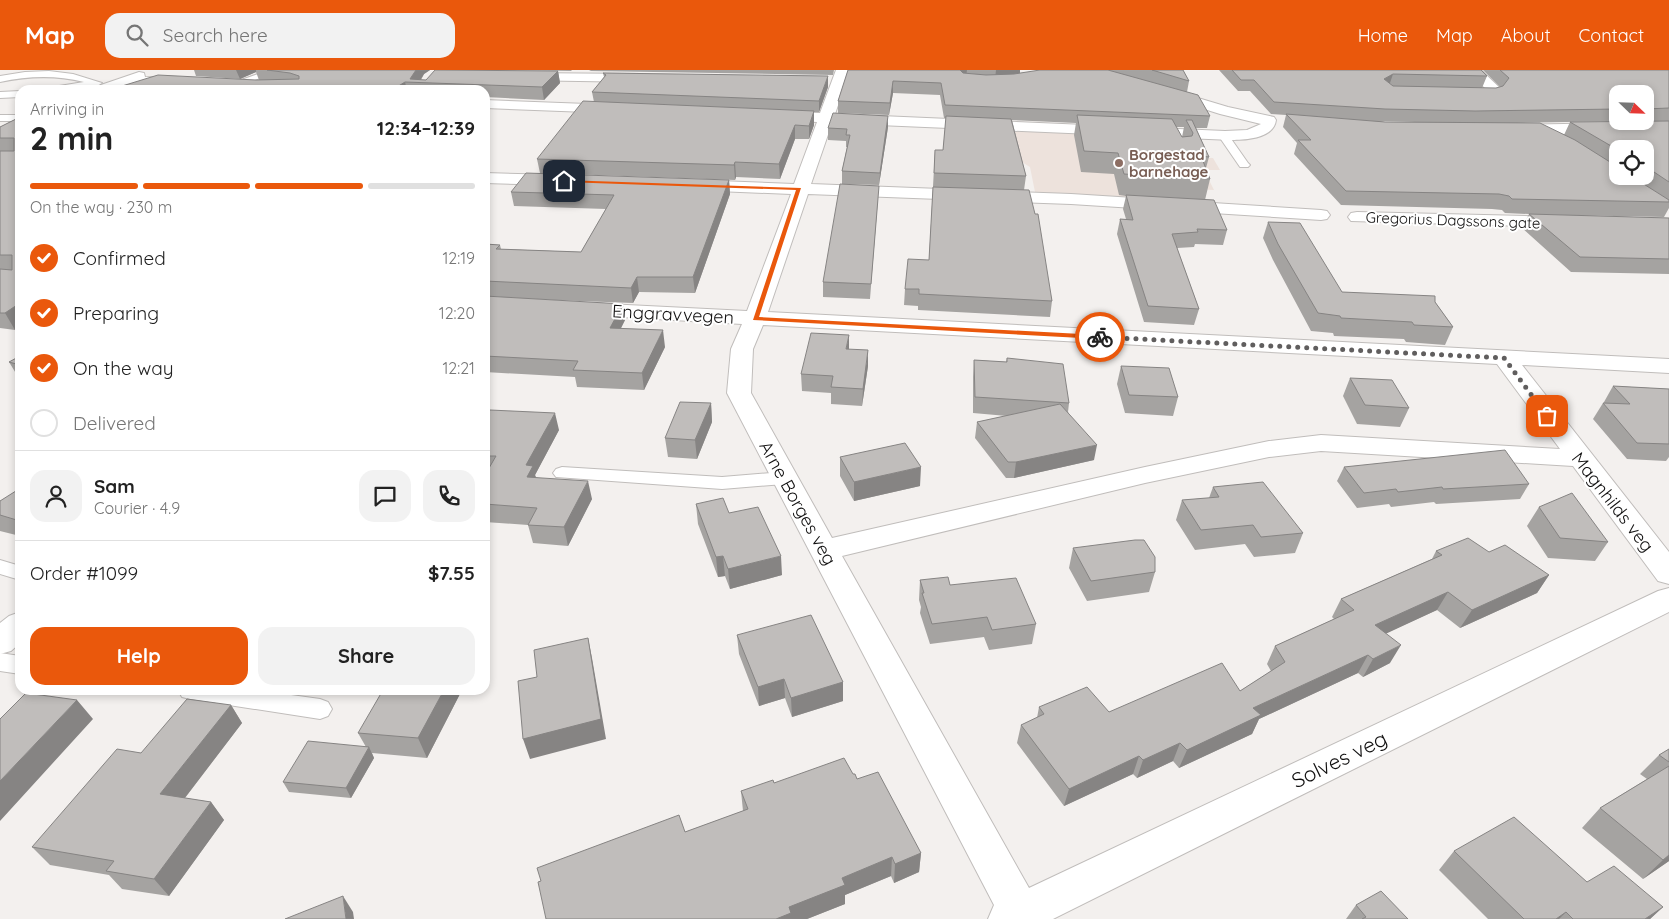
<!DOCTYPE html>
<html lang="en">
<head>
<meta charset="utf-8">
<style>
	:root { --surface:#fff; --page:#f2f2f2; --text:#222; --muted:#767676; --line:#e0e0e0; --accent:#ea580c }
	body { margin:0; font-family:Quicksand,sans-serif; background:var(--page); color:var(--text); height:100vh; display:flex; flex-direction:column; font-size:19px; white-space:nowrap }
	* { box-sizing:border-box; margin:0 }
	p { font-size:16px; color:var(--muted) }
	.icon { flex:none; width:28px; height:28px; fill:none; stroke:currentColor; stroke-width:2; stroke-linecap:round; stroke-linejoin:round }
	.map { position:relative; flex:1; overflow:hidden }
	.sheet { position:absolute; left:15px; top:15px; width:475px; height:610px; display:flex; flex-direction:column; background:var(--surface); border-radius:15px; box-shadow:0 2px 8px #0003 }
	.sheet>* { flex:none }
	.needle { width:32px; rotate:113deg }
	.fabs { position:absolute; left:1609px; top:15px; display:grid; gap:10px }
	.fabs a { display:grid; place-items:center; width:45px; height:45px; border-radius:10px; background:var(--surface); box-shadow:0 2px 8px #0003; font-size:25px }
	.pin { position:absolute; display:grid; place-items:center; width:42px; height:42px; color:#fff; margin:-21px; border-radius:10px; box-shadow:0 2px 8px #0006 }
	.courier { position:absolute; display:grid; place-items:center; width:50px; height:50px; margin:-25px; border:4px solid #ea580c; border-radius:50%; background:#fff; color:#222; box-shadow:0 1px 6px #0007 }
	.head em { font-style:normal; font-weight:700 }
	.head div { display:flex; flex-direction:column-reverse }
	.head { display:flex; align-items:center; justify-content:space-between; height:85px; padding:0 15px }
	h1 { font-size:32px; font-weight:700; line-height:38px }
	.bar { display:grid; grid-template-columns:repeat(4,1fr); gap:8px 5px; align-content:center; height:60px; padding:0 15px }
	.bar i { height:6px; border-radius:4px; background:var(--line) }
	.bar .selected { background:var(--accent) }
	.bar p { grid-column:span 4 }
	.line { display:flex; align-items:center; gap:12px; padding:0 15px; border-top:1px solid var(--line) }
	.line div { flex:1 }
	.round { display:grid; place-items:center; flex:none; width:52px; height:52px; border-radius:15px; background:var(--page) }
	ol { padding:0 15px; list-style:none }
	li { display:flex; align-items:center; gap:15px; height:55px }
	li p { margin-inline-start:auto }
	li .icon { padding:5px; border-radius:50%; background:var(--accent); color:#fff; stroke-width:4 }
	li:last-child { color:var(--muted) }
	li i { width:28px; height:28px; border:2px solid var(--line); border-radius:50% }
	.button { display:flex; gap:10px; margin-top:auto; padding:10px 15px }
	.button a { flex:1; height:58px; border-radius:15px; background:var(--accent); color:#fff; font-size:20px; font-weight:700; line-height:58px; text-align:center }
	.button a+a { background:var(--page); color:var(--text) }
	header { display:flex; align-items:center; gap:30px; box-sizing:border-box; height:70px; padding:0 25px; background:var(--accent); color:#fff }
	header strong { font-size:24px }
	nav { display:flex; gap:28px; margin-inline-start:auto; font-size:18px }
	.search { width:350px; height:45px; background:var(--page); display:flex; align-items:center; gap:12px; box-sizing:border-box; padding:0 18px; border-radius:15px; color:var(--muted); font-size:19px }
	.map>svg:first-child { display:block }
	.built { fill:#ede2dc }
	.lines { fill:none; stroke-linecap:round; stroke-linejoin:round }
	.service-casing { stroke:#c0bdbb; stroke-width:2 }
	.minor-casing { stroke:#c0bdbb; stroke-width:2 }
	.tertiary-casing { stroke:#c0bdbb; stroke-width:2 }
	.service { fill:#fff; fill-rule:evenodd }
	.minor { fill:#fff; fill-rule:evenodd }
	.tertiary { fill:#fff; fill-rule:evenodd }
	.wall { fill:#a5a3a1; fill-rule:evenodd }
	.shaded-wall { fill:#868483 }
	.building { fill:#c0bdbb; stroke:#868483 }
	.route { fill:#ea580c }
	.done { stroke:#605e5e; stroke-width:5; stroke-dasharray:0 9 }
	.education-dot { fill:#8d6e63; stroke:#fff; stroke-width:2 }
	.labels { text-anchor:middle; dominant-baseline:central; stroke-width:4; stroke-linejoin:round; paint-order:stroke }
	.far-education-label { font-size:15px; font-weight:bold; fill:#785e54; stroke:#fff; text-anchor:start }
	.far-street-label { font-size:15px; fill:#111010; stroke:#fff }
	.street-label { font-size:18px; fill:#111010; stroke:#fff }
	.near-street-label { font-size:21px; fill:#111010; stroke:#fff }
</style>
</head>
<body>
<header>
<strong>Map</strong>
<div class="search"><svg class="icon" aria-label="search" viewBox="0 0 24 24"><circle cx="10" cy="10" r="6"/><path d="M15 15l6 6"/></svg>Search here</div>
<nav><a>Home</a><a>Map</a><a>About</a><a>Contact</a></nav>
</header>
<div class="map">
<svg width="1669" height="849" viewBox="0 0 1669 849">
	<rect width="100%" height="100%" fill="#f3f0ee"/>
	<!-- built -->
	<path class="built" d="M1000,60L1140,66L1161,86L1213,88L1220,100H1204L1214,120L1172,118V131L1035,122L1030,97L1004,81Z"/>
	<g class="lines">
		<defs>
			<path id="service" d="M269,0H282L238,16H232L230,14Z
				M49,1L73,4L102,13L97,16L93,15L70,20H48L53,17L84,12C56,5 28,6 0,12V6L25,2Z
				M20,21V27L0,28V22Z
				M0,45H20V51H0Z
				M1223,62L1227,63L1248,93L1250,95L1248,97H1240L1218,65Z
				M562,397L722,407L784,402L790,404L793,408L790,412L784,414L722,419L556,407L553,403L556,399Z
				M0,490L20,496V510L0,504Z
				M0,583L20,586V604L0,601Z
				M178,620H255L320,629L328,632L332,639L328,646L320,649L190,629L182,627Z"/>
			<path id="minor" d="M836,0H850L835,44L1225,61L1247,60L1261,54L1220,44L1163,26L1161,23L1168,19L1228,37L1274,47L1276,50C1274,68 1247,70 1232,70L832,53L811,114L1071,124L1321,140L1327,141L1330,145L1327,149L1321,150L1071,134L808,124L768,242L1669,289V303L1522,295L1669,482V514L1658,511L1573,396L1321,381L1269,387L1145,413L842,486L1029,818L1658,521L1669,518V542L1053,849H988L994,835L727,323L731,279L742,254L587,245L580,243L576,239L580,235L587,233L747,241L791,124L693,120L687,119L685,115L687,111L693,110L794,114L817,52L777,50L772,49L770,46L772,43L777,42L820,43ZM763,255L1497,294L1560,379L1321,365L1269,371L1145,397L832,468L751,323L753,279Z
				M1466,0H1481L1502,20L1496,27L1491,28L1458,27L1456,24L1463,20H1487Z
				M139,2L144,3L145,7L177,8L184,12L177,16L126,15L113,20H93L95,17Z
				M522,3L641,4L648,8L641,12L517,10L515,7Z
				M485,30L614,35L619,36L621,39L619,42L614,43L485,38Z
				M1669,52V62L1516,65L1511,63L1508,60L1511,57L1516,55Z
				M485,103L557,105L563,106L565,110L563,114L557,115L485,113Z
				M1357,142L1563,147L1569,148L1572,152L1569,156L1563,157L1351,151L1348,147L1351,143Z"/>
			<path id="tertiary" d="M20,542V573L11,581L0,584V553L9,546Z"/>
		</defs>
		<!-- service casing -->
		<use href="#service" class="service-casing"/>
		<!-- minor casing -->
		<use href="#minor" class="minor-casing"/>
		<!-- tertiary casing -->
		<use href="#tertiary" class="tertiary-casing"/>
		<!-- service -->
		<use href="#service" class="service"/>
		<!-- minor -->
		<use href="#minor" class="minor"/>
		<!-- tertiary -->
		<use href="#tertiary" class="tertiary"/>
	</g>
	<!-- wall -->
	<path class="wall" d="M194,0H430L424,4L421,10H426L558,1L560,13L544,30L485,27V20H109L259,10L256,2L240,9L196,6Z
		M517,0H572L571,1Z
		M589,0H834L833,5L591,1Z
		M848,0H1020V3L1109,0H1183L1189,11L1187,22L1210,46L1207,58H1196L1209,87L1206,98L1210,109L1205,130L1227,160L1223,175L1195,174L1194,177L1177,178L1199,239L1194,255L1144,252L1117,164L1120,149H1126L1123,139L1126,126L1119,125L1114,104L1081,102L1074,65L1076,53L1012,50L1026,106L1024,120L1052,231L1050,247L918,240V236L904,235L905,219L929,190L935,80H943L946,48H944L940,25L893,23L889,45L838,43V31ZM1176,57H1184L1182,67Z
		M1219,0H1481L1487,6L1482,18H1496L1500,17L1483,0H1669V51H1645V24H1618V51H1623L1517,53L1564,65L1570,52L1669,51V138L1664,147L1566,145L1669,148V204L1571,202L1522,158L1529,144L1505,143L1502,140L1492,139L1341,135L1294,84L1297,73L1283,57L1286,45L1271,44L1250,21H1238ZM1380,51L1415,52H1385ZM1618,79H1645V106H1618Z
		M603,3L828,17L819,42H814V55L809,69H795L780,109L736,107L735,110L540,103L537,89L594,32L592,22L604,7Z
		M20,47L15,260L0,258V57Z
		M888,57L879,115L842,114V101L847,77H846V71L828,70V58Z
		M729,110L730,124L695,223L639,222L633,233L526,229L625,250L621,258L665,277L644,320L577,317L575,307L485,302V174L500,175L501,179L581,182L606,139L514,136L511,122Z
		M878,129L870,229L823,227V212Z
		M1268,152L1342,222L1435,232L1453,257L1445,275L1406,272L1404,269L1334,266L1333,263L1311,261L1273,190L1263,168Z
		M849,279L868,296L862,336L831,334V323L802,321L801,304Z
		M20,286V310L9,292Z
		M1007,288L1069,333L1068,342L1094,390L1014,408H1006L975,368L977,352L1007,346L973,343V307L974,290L1006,292Z
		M1121,296L1178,327L1173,346L1125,343L1117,314Z
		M1350,308L1409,338L1400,357L1357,354L1343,326Z
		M1613,316L1669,319V387L1666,391L1627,389L1593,349L1603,333H1604V332Z
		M711,333L712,352L697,389L668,387L665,368Z
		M485,347L559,360L535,405L536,407L592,429L568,476L533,473L528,455L485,452V405L486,404H485Z
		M840,387L920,416L854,431L840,406Z
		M1344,397L1529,414L1520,429L1436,434L1434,432L1391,437L1389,434L1357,438L1337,411Z
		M1213,417L1303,463L1295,483L1254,487L1245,474L1195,480L1176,450L1182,430L1209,428Z
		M20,419V466L0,461V431Z
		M696,434L729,443L782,505L730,519L725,506L718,507L698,454Z
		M1539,437L1608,472L1595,491L1548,488L1527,456Z
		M1073,478L1155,502L1149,522L1087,531L1069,498Z
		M1436,481L1489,482L1549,505L1537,523L1460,558L1437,540L1386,563L1390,593L1363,607L1358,603L1259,649L1252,664L1179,698L1173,691L1137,708L1133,704L1064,736L1017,673L1021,655L1037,648L1039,637L1109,642L1240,621L1271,601L1267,594L1275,576L1334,549L1332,547L1341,529L1432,489Z
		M920,510L950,515L1036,554L1032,574L989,580L984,567L930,574L920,543L921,537L919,530Z
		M737,565L843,612V631L792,647L785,628L759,636L739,584Z
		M462,620L427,688L372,683L374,688L351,728L289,722L283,712L366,677L358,663Z
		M231,635L242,653L185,728L211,732L224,750L169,826L122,819L109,805L50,795L32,777L141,683Z
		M1669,679V791L1643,809L1582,758L1600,738L1647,709L1640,704L1659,685Z
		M853,704L921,783L919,802L894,813L891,806L845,825V834L807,849H546L685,762L743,741L741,721L774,713Z
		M1454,781L1587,812L1663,837L1650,849H1488L1439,800Z
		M1356,835L1408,849H1346Z"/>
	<!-- shaded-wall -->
	<path class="shaded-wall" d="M236,0H256V2L240,9Z
		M416,0H430L424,4L419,12L410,9Z
		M959,0H967L966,7Z
		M996,0H1020V6L995,9Z
		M558,1L560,13L544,30L542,17Z
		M1393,4L1389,16L1384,9Z
		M828,6V17L819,42V31Z
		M893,11V23L889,45L890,33Z
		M405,12L407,20H392Z
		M814,41V55L809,69V56Z
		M888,46V57L879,115L880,103Z
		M795,55V69L780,109L779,94Z
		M735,92L736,107L735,110L734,95Z
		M729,110L730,124L695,223L693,207Z
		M637,207L639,222L633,233L631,218Z
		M20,233V256L15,260L5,243Z
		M623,234L625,250L613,274L610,258Z
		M663,260L665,277L644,320L642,303Z
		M849,265V281L846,279Z
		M868,280V296L862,336L863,319Z
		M711,333L712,352L697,389L695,370Z
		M555,343L559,360L535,405L538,414L527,407L526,395Z
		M1097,375L1094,390L1014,408L1016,392Z
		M921,397L920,416L854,431V412Z
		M588,411L592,429L568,476L564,457Z
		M723,486L725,506L718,507L716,487Z
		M781,486L782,505L730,519L728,499Z
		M1549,505L1537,523L1460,558L1472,540Z
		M1448,522L1437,540L1366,573L1375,555Z
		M588,568L592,588L606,669L530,689L523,669Z
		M1401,575L1390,593L1363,607L1373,589Z
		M1368,585L1358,603L1259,649L1252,664L1179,698L1187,680L1253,638Z
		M784,609L785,628L759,636L758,617Z
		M843,612V631L792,647L791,628Z
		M444,620H462L427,688L418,668Z
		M77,630L93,649L0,751V711Z
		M231,635L242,653L174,742L160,724Z
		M1180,673L1173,691L1137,708L1143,690Z
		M369,677L374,688L351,728L346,718Z
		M1139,686L1133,704L1064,736L1069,719Z
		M211,732L224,750L169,826L154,809Z
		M921,783L919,802L894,813L895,794Z
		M1669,785V791L1643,809L1663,790Z
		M892,787L891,806L845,825V834L807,849H776L789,837L842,808Z
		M343,826L353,842L354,849H346Z
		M1663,837L1650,849H1645Z
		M1566,842L1559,849H1556Z"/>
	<!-- building -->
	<path class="building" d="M267,0H416L410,9L426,10L435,0L558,1L542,17L405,12L392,20H109L158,5L256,10L299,9V6L290,3Z
		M848,0H960L963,3L986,5L1014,4L1040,0H1108L1198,25L1210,46L945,35L941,13L893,11L890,33L838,31Z
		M1152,0H1183L1189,11Z
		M1232,0H1481L1487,6L1393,4L1384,9L1393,16L1496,18L1503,16L1509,8L1500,0H1669V38L1645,39V24H1618V39L1475,41L1385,39L1274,32L1254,10H1241Z
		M603,3L828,6L819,31L592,22L606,5Z
		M583,31L814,41L809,56L795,55L779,94L735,92L734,95L537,89Z
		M833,43L888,46L880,103L842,101L850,65H846L847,59L828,58Z
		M1286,44L1385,52L1540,53L1575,70L1618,97V106H1631L1669,130V132L1512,129L1509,126L1499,124L1346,121L1298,70H1311Z
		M1077,45L1172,49L1182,67L1192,66L1193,63L1186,50H1192L1209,87L1201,86L1210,109L1124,104L1118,83L1084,81Z
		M946,46L1011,49L1026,106L934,103L935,80H943Z
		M20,47V233L5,243H0V199L12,200V185H0V81H14V68H0V57Z
		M1669,51V112L1645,96V79H1618V80L1570,52Z
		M526,103L729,110L693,207H637L631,218L485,211V174L500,175L496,179L581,182L614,125L511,122Z
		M840,114L879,116L871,214L823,212Z
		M933,117L1029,120L1035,144H1038L1052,231L919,224V219H905L908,189L929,190Z
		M1126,125L1214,130L1227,160L1197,159L1198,162L1172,164L1199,239L1148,236L1120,149L1133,150Z
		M1529,144L1669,148V189L1580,187Z
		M1268,152L1300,153L1342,222L1435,226V232L1453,257L1414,255L1412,252L1341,248L1340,246L1318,243L1278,174Z
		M485,226L623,234L610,258L663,260L642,303L573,300L578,291L485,286Z
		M811,263L849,265L846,279L868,280L863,319L831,317L833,306L801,304Z
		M20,286V295L9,292Z
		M1007,288L1063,294L1069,333L975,327L974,290L1007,292Z
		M1121,296L1169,298L1178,327L1129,325Z
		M1350,308L1392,310L1409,338L1365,335Z
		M1613,316L1669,319V374L1637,373L1603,333L1630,334Z
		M680,332L711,333L695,370L665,368Z
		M1060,334L1097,375L1016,392H1008L977,352Z
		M490,340L555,343L526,395L533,396L527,407L588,411L564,457L528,455L537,438L485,434V405L496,386H485V347Z
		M905,373L921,397L854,412L840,387Z
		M1505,380L1529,414L1443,419L1442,417L1398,422L1396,419L1364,423L1344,397Z
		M1263,412L1303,463L1261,467L1253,455L1201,460L1182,430L1219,427L1213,417Z
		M19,419H20V451L0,445V431Z
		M1572,423L1608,472L1560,468L1539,437Z
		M723,428L729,443L758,437L781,486L728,499L723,486L716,487L696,434Z
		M1468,468L1489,482L1505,475L1549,505L1472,540L1448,522L1375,555L1401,575L1373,589L1368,585L1253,638L1261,645L1187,680L1180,673L1143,690L1139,686L1069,719L1021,655L1044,644L1039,637L1087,617L1109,642L1222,593L1240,621L1285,592L1275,576L1354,540L1341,529L1442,485L1436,481Z
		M1135,470H1144L1155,487V502L1091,511L1073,478Z
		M948,507L950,515L1016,508L1036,554L992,560L987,547L932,554L922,523H924L920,510Z
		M811,545L843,612L791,628L784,609L758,617L737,565Z
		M588,568L601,649L523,669L518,611L537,607L534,580Z
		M383,620H444L418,668L358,663Z
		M26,623L77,630L0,711V649Z
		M187,629L231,635L160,724L211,732L154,809L106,801L114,791L32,777L117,679L141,683Z
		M308,671L369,677L346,718L283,712Z
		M1669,679V692L1659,685Z
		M844,688L853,704H855L857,709L878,702L921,783L895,794L892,787L842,808L845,815L789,837L791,843L776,849H546L538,812L541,811L537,798L679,745L685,762L748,739L741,721L773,710L774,713Z
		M1669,696V785L1663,790L1600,738Z
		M1514,747L1587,812L1614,796L1663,837L1645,849H1573L1566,842L1556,849H1524L1454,781Z
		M1381,821L1408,849H1362L1366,847L1356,835Z
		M343,826L346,849H285Z"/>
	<!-- route -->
	<path class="route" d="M562,110L801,118L759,247L1100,265L1103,267L1100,269L753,250L796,120L564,112Z"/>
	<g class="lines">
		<!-- done -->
		<path class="done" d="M1100,267L1504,288L1547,346"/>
	</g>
	<!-- markers -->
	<circle class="education-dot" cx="1119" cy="93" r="5"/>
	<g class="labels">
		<!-- far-education labels -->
		<g class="far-education-label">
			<text x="1129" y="84">Borgestad<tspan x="1129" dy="17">barnehage</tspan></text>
		</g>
		<!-- far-street labels -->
		<g class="far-street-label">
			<text transform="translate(1453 150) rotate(2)">Gregorius Dagssons gate</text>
		</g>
		<!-- street labels -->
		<g class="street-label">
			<text transform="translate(673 244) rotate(3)">Enggravvegen</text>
			<text transform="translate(1613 432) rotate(52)">Magnhilds veg</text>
			<text transform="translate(798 433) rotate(61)">Arne Borges veg</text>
		</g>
		<!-- near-street labels -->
		<g class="near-street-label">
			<text transform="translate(1339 689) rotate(-26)">Solves veg</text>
		</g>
	</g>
</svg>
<div class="fabs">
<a><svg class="needle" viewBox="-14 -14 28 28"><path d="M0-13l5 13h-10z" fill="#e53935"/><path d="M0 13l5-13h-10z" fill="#767676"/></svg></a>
<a><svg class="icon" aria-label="locate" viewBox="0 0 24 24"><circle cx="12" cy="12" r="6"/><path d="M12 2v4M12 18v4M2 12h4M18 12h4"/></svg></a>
</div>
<div class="pin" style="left:1547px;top:346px;background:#ea580c"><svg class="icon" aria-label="bag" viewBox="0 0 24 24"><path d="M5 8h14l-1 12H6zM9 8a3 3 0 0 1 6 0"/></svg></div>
<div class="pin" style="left:564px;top:111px;background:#1f2937"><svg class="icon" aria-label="home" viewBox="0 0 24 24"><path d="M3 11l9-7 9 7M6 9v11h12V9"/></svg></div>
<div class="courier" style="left:1100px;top:267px"><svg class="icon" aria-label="bike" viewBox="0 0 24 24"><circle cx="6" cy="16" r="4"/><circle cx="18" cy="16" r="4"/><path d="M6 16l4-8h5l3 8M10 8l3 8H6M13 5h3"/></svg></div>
<section class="sheet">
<div class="head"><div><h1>2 min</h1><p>Arriving in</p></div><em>12:34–12:39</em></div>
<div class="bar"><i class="selected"></i><i class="selected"></i><i class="selected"></i><i></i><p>On the way · 230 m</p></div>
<ol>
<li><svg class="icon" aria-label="check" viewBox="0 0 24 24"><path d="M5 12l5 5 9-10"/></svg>Confirmed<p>12:19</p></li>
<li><svg class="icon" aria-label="check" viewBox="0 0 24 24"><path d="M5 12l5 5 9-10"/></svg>Preparing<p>12:20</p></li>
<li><svg class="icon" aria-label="check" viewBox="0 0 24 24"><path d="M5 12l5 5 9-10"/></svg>On the way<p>12:21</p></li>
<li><i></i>Delivered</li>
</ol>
<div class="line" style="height:90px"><a class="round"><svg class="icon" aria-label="person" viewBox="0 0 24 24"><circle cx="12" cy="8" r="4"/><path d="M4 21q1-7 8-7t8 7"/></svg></a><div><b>Sam</b><p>Courier · 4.9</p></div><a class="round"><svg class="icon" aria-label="chat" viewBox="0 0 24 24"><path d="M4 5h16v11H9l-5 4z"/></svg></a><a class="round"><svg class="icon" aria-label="phone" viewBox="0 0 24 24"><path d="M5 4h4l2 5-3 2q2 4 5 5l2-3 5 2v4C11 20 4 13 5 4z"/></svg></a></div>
<div class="line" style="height:65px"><div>Order #1099</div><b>$7.55</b></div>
<div class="button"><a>Help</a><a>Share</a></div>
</section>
</div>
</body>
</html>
